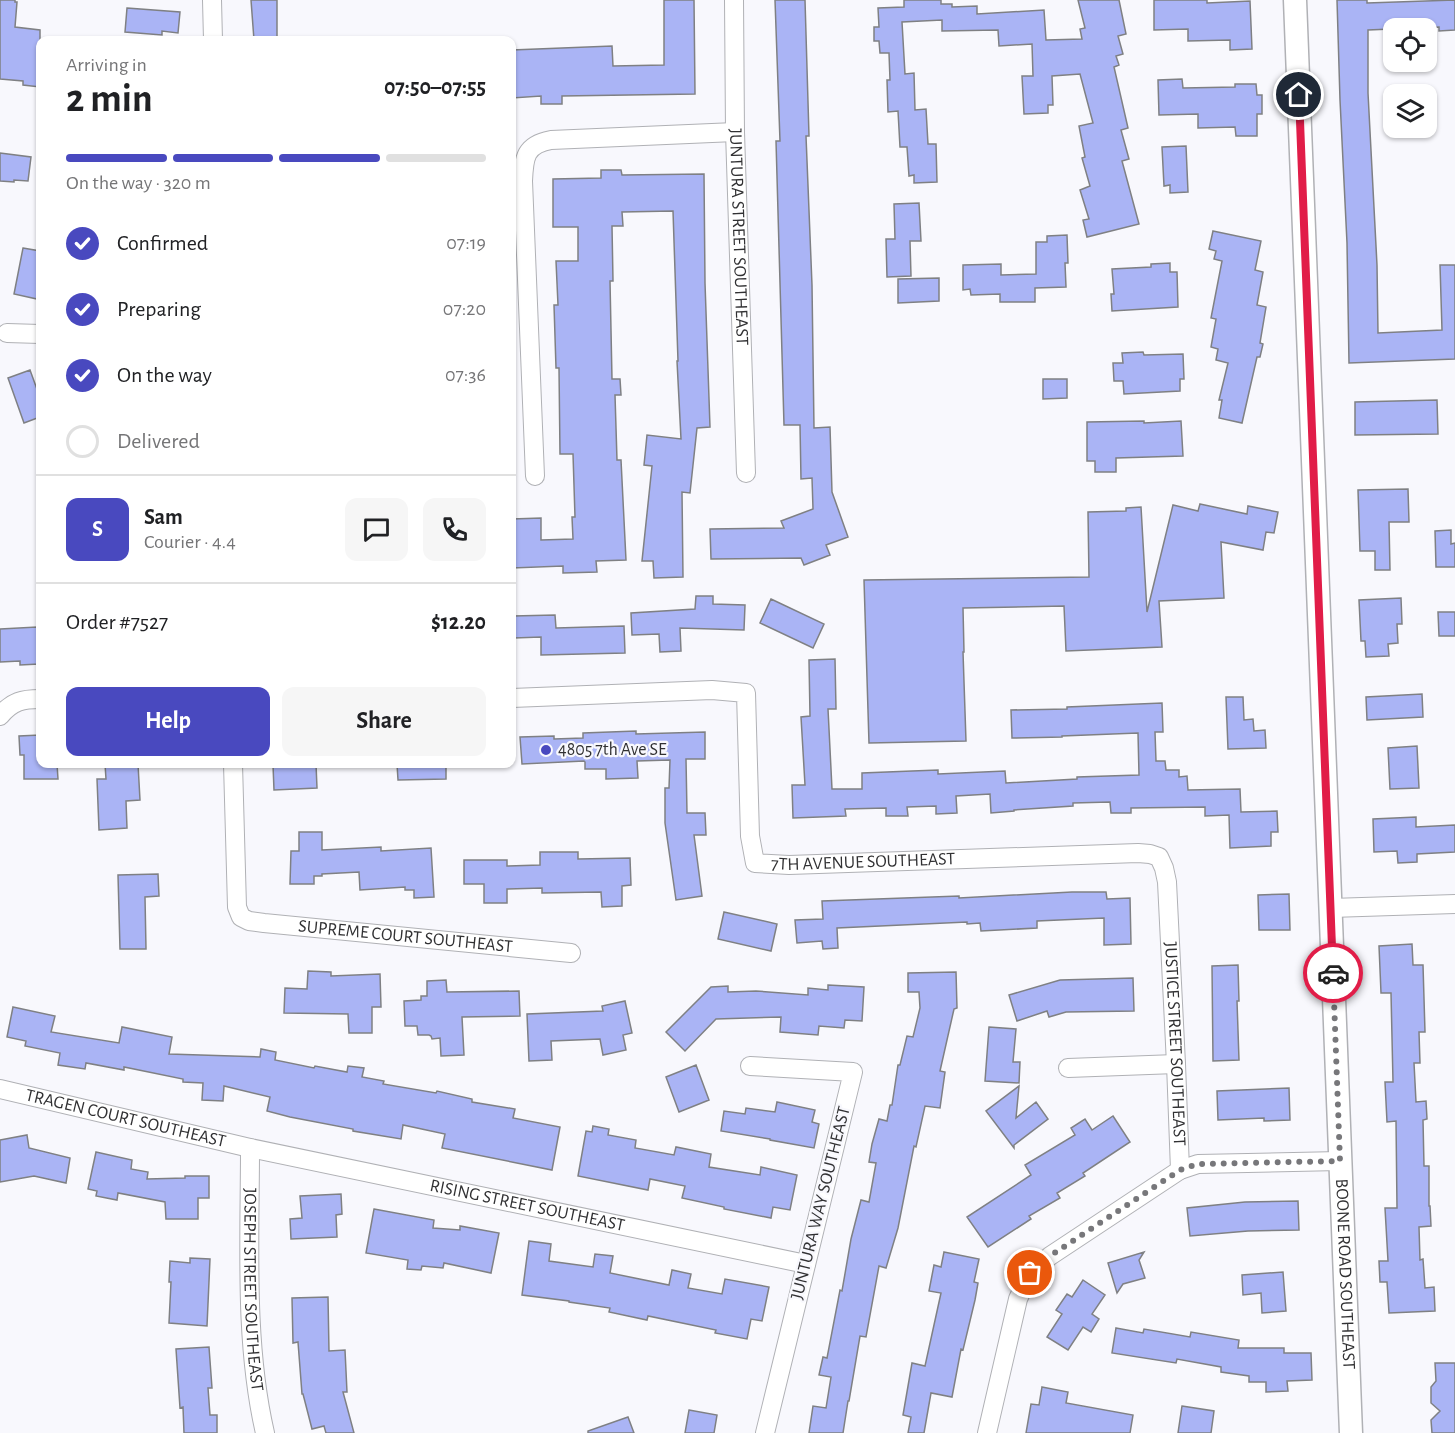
<!DOCTYPE html>
<html lang="en">
<head>
<meta charset="utf-8">
<style>
	:root { --surface:#fff; --page:#f6f6f6; --text:#202124; --muted:#757577; --line:#e0e0e0; --accent:#4949bf }
	body { margin:0; font-family:"Alegreya Sans",sans-serif; background:var(--page); color:var(--text); height:100vh; display:flex; flex-direction:column; font-size:22px; white-space:nowrap }
	* { box-sizing:border-box; margin:0 }
	p { font-size:20px; color:var(--muted) }
	.icon { flex:none; width:33px; height:33px; fill:none; stroke:currentColor; stroke-width:2; stroke-linecap:round; stroke-linejoin:round }
	.map { position:relative; flex:1; overflow:hidden }
	.side { position:absolute; left:36px; top:36px; width:480px; height:732px; display:flex; flex-direction:column; background:var(--surface); border-radius:12px; box-shadow:0 2px 4px #0004 }
	.side>* { flex:none }
	.fabs { position:absolute; left:1383px; top:18px; display:grid; gap:12px }
	.fabs a { display:grid; place-items:center; width:54px; height:54px; border-radius:12px; background:var(--surface); box-shadow:0 2px 4px #0004; font-size:30px }
	.pin { position:absolute; display:grid; place-items:center; width:51px; height:51px; color:#fff; margin:-26px; border:3px solid #fff; border-radius:50%; box-shadow:0 2px 6px #0007 }
	.courier { position:absolute; display:grid; place-items:center; width:60px; height:60px; margin:-30px; border:4px solid #e11d48; border-radius:50%; background:#fff; color:#222; box-shadow:0 2px 8px #0007 }
	.overview em { font-style:normal; font-weight:700 }
	.overview div { display:flex; flex-direction:column-reverse }
	.overview { display:flex; align-items:center; justify-content:space-between; height:102px; padding:0 30px }
	h1 { font-size:39px; font-weight:700; line-height:45px }
	.bar { display:grid; grid-template-columns:repeat(4,1fr); gap:9px 6px; align-content:center; height:72px; padding:0 30px }
	.bar i { height:8px; border-radius:4px; background:var(--line) }
	.bar .current { background:var(--accent) }
	.bar p { grid-column:span 4 }
	.line { display:flex; align-items:center; gap:15px; padding:0 30px; border-top:2px solid var(--line) }
	.line div { flex:1 }
	.round { display:grid; place-items:center; flex:none; width:63px; height:63px; border-radius:12px; background:var(--page) }
	ol { padding:0 30px; list-style:none }
	li { display:flex; align-items:center; gap:18px; height:66px }
	li p { margin-inline-start:auto }
	li .icon { padding:6px; border-radius:50%; background:var(--accent); color:#fff; stroke-width:4 }
	li:last-child { color:var(--muted) }
	li i { width:33px; height:33px; border:3px solid var(--line); border-radius:50% }
	.primary-button { display:flex; gap:12px; margin-top:auto; padding:12px 30px }
	.primary-button a { flex:1; height:69px; border-radius:12px; background:var(--accent); color:#fff; font-size:24px; font-weight:700; line-height:69px; text-align:center }
	.primary-button a+a { background:var(--page); color:var(--text) }
	.map>svg:first-child { display:block }
	.building { fill:#aab4f5; stroke:#7f8083; stroke-width:1.5 }
	.lines { fill:none; stroke-linecap:round; stroke-linejoin:round }
	.minor-casing { stroke:#b0b1b5; stroke-width:20 }
	.tertiary-casing { stroke:#b0b1b5; stroke-width:25 }
	.minor { stroke:#fff; stroke-width:18 }
	.tertiary { stroke:#fff; stroke-width:22 }
	.done { stroke:#77777a; stroke-width:6; stroke-dasharray:0 10.8 }
	.route { stroke:#e11d48; stroke-width:8 }
	.poi-dot { fill:#4949bf; stroke:#f8f8fd; stroke-width:2 }
	.labels { text-anchor:middle; dominant-baseline:central; stroke-width:4.5; stroke-linejoin:round; paint-order:stroke }
	.street-label { font-size:18px; fill:#313133; stroke:#f8f8fd }
	.poi-label { font-size:18px; fill:#313133; stroke:#f8f8fd; text-anchor:start }
</style>
</head>
<body>
<div class="map">
<svg width="1455" height="1433" viewBox="0 0 1455 1433">
	<rect width="100%" height="100%" fill="#f8f8fd"/>
	<!-- building -->
	<path class="building" d="M0,0H15V2H17L15,27L40,30V87L23,85V81L0,79Z
		M251,0H277V40H254Z
		M664,0H694L695,94L562,96V104H541V96L512,98V50L612,46L613,66L664,65Z
		M775,0H805L809,136H806L812,285L814,428L830,427L832,492L848,537L826,545L830,555L804,565L801,558L711,559L710,529L784,528L781,521L813,509L812,478L801,479L800,425H784L776,141H780Z
		M904,0H941V4H952V7L977,6V14L1044,10L1046,40L1082,39L1080,29L1085,28L1078,0H1119L1126,34L1118,36L1123,54L1116,56L1119,65L1114,67L1128,128L1121,130L1129,159L1122,161L1139,224L1087,237L1083,220L1089,219L1080,190L1090,186L1082,158L1085,157L1079,126L1093,123L1080,74L1052,76L1053,105H1048V113L1024,114L1022,76H1033L1032,44L999,46L998,30L942,31V20L902,22L905,74L914,73L915,110L926,109L928,144H936L937,182L914,183V175L909,176L907,147H900L898,111L888,112L887,80H890L889,53H880L879,41H874V27H879L878,8L904,7Z
		M1154,0H1207V3L1250,1L1252,49L1230,50V40L1188,41V29L1154,30Z
		M1337,0H1367V3L1455,0V30L1439,31V27L1368,30V93L1377,265L1378,333L1442,330L1440,265H1455V359L1349,363L1347,243L1340,100Z
		M127,8L180,12L178,33L162,31V35L125,32Z
		M1182,79L1183,88L1235,87V84H1256L1257,95H1262V114H1257V136H1236L1235,127L1198,128V114L1159,115L1158,80Z
		M1186,146L1188,192L1170,193V185L1164,186L1162,147Z
		M0,153L31,157L28,181L14,180V182L0,181Z
		M601,170H621L622,175L704,174L705,283L710,427L697,428L690,493L682,492L683,577L654,578L653,561H642L652,466L644,465L647,435L681,439L677,361H678L673,211L622,212L623,226H612L613,281H610L612,379H620L621,395H615L617,460H621L626,560L596,561L597,572L563,573V566L512,568V519L541,518V540L573,539L572,517H575L573,454H560L559,368H556L554,305H558L556,261H578V227H553V179L601,178Z
		M919,203L921,241H910L911,276L887,277L886,239H895L894,204Z
		M1213,231L1261,241L1255,270L1263,272L1257,305L1266,307L1260,343L1263,344L1260,357H1257L1242,423L1219,418L1222,400H1219L1228,363L1216,360L1218,349L1211,347L1216,319L1211,318L1222,261L1214,259L1216,251L1209,249Z
		M1067,235L1068,263H1065L1066,287L1035,288V302H1000V294L971,295L970,289L963,290V265L1001,264V275L1036,274V242H1047V236Z
		M23,248L40,251V281L37,299L14,294Z
		M1170,263V272H1177L1178,307L1112,311L1111,294H1114L1112,269L1151,267V264Z
		M939,278V301L898,303V279Z
		M1143,352L1144,355L1183,354L1184,379H1180V391L1124,394L1123,381H1114L1113,363H1123L1122,353Z
		M30,370L38,392L40,391V417L24,423L8,378Z
		M1043,379H1067V398L1043,399Z
		M1437,400L1438,434L1355,435V402Z
		M1144,421V423L1181,421L1183,456L1116,458V472H1095V461H1087V422Z
		M1408,489L1409,522H1389L1390,570H1375V551H1360L1358,490Z
		M1200,504L1247,514L1248,506L1278,512L1274,533L1266,532L1263,550L1221,542L1224,598L1159,601L1162,647L1066,651L1064,606L963,608L964,652H963L966,741L869,743L864,580L1089,577L1088,512L1126,511V508L1141,507L1147,612L1173,505L1198,511Z
		M1451,530V544L1455,543V567H1436L1435,531Z
		M696,596H713V604L745,605L744,630L680,628L681,651L660,652L659,634L632,635L631,613L695,609Z
		M1401,598L1402,624H1397L1398,643L1388,644L1389,656L1366,657L1365,641H1361L1359,600Z
		M771,599L824,624L813,648L760,623Z
		M1438,612H1455V636H1439Z
		M555,615L556,628L624,626L625,653L541,655V637L514,638L513,616Z
		M37,627L39,664L20,665V661L0,662V629Z
		M835,659L836,709H828L832,789H862V773L912,771L938,770V774L1005,771L1006,783L1077,779V777L1139,775L1138,733L1062,736V737L1012,738L1011,710L1067,709V707L1162,703L1163,732H1155L1156,761H1165L1166,770H1179V777L1187,776L1188,790L1240,789L1241,812L1277,811L1278,832H1271V846L1230,848L1229,815L1205,816V807L1131,808V813H1111L1110,802L1073,803V806L1014,810V811L991,813L990,794L956,796L957,813L936,814V806L907,807L908,816H886V808L845,809L846,816L793,818L792,785H805L801,717L810,716L809,660Z
		M1422,694L1423,717L1367,720L1366,697Z
		M1226,697H1243L1244,720L1253,719L1254,731L1265,730L1266,748L1228,749Z
		M636,731V734L705,732V759H686L687,813H705L706,835H694L702,896L676,900L665,823V788H669L670,760L637,761L638,778L606,779V769H585V762L584,761L522,764L520,737L554,736V739L583,738V733Z
		M40,735V764H57L58,779H24V755H20L19,736Z
		M1417,746L1419,788L1390,789L1388,748Z
		M105,764H138L140,800L126,801L127,828L99,830L97,779H106Z
		M316,764L317,788L274,790L273,765Z
		M397,764H446V779L398,780Z
		M1416,817V827L1455,825V852L1417,854V862L1398,863L1397,851L1374,852L1373,819Z
		M299,832H322V850L381,847V851L431,848L434,897L414,898V890H405V887L360,890L359,872L322,874V876H314V884H290L291,851H299Z
		M540,852H578V859L630,858L631,885L622,886V906L602,907L601,892L542,893V888L507,889V903H484V884H464V860H507V866L540,865Z
		M158,874L159,896L145,897L146,949H120L118,875Z
		M1072,892H1106L1107,899L1130,898L1131,944L1104,945V918L1037,921V928L981,931L980,923L967,924V922L837,928L838,948L823,949L822,941L797,943L795,920L823,919L822,901L959,896V898Z
		M1289,894L1290,930H1259L1258,895Z
		M724,912L777,924L771,951L718,939Z
		M1412,944L1413,965H1423L1425,1032H1419L1420,1063H1414L1416,1102L1426,1101L1427,1119L1423,1120L1424,1166H1429V1206H1430L1431,1226L1419,1227L1420,1260L1423,1259L1425,1288L1434,1287L1435,1311L1389,1313L1387,1282H1380L1379,1261H1388L1385,1208H1397L1396,1121L1387,1122L1385,1082H1393L1391,993H1381L1379,946Z
		M1238,965L1239,1001H1237L1239,1060L1213,1061L1212,966Z
		M308,971L331,972V976L380,974L381,1007H372V1033H349L348,1014L284,1013L285,988L307,989Z
		M956,972L957,1008L954,1009L940,1071L945,1072L940,1108L925,1106L916,1147L914,1146L898,1228L886,1268L879,1266L866,1337L860,1336L849,1401H848L843,1433H809L813,1406L826,1408L831,1377L819,1375L823,1357L827,1358L840,1290L842,1291L851,1239L861,1200L869,1202L876,1163L869,1162L872,1144L879,1119L887,1121L890,1105H892L898,1065H900L907,1036L913,1037L920,1008L919,992H908V973Z
		M1133,978L1134,1011L1066,1012L1049,1017L1047,1011L1017,1021L1009,995L1060,980Z
		M446,980L447,992L519,991L520,1016L462,1017L464,1055L441,1056L440,1038L432,1039L431,1036L429,1035H418L417,1026H405L404,1001L421,1000V996H427V981Z
		M828,985L864,987L862,1021L845,1020L844,1028L819,1026L818,1035L780,1032L781,1017L716,1019L685,1051L666,1032L711,987L728,986V992L756,991L808,995V988L828,990Z
		M625,1001L632,1033L623,1035L626,1050L603,1055L600,1039L551,1041L552,1060L529,1061L527,1014L603,1011L602,1006Z
		M13,1007L55,1016L51,1032L119,1043L122,1027L172,1037L169,1054L260,1057L261,1049L276,1052L275,1060L314,1068L315,1066L347,1072L348,1066L364,1068L362,1077L384,1081L383,1084L436,1093L437,1091L472,1099V1102L515,1109L513,1118L560,1127L552,1170L442,1148L445,1134L403,1125L401,1139L353,1131V1129L290,1117L267,1111L270,1097L224,1086L223,1101L202,1100L203,1083L183,1082V1079L124,1067V1070L86,1063L85,1069L58,1065L60,1053L25,1046L26,1041L7,1037Z
		M989,1027L1016,1029L1013,1062H1020L1019,1083L985,1081Z
		M696,1065L709,1100L679,1112L666,1077Z
		M1019,1086L1016,1118L1036,1102L1048,1119L1014,1145V1148L986,1111Z
		M1289,1088L1290,1120L1264,1121V1118L1218,1120L1217,1091Z
		M777,1102L815,1110L812,1122L819,1124L814,1148L770,1140V1139L721,1131L724,1111L745,1114L746,1108L775,1112Z
		M1113,1116L1130,1142L1083,1173L1085,1176L1057,1193L1060,1198L1029,1216L1031,1219L988,1247L967,1217L1031,1175L1025,1165L1075,1135L1071,1128L1085,1119L1092,1130Z
		M593,1126L609,1129L608,1135L636,1140L635,1148L674,1155L676,1147L711,1154L709,1167L760,1175L761,1167L797,1175L790,1210L773,1207L771,1218L724,1209V1207L682,1198L685,1186L650,1179L648,1190L578,1176L586,1131L592,1132Z
		M27,1135L29,1148L70,1158L66,1183L34,1176L0,1182V1140Z
		M96,1152L132,1160L131,1169L148,1172L147,1179L185,1178V1176H209V1198H198V1219H166L165,1202L118,1193L117,1200L96,1196L97,1191L88,1189Z
		M341,1194L342,1214L336,1215L337,1237L291,1239L290,1219L302,1218L300,1196Z
		M1298,1201L1299,1230L1248,1231L1190,1236L1187,1208L1245,1202Z
		M374,1209L434,1220L433,1228L460,1230V1226L499,1233L491,1273L444,1263L443,1268L422,1266L421,1270L407,1269L408,1260L366,1253Z
		M529,1241L551,1244L549,1261L593,1267L595,1254L613,1256L610,1273L669,1285L672,1270L691,1274L688,1288L722,1294L725,1279L769,1287L762,1321L751,1319L747,1339L715,1333L716,1330L648,1316L647,1320L609,1312L610,1308L569,1302V1301L522,1295Z
		M944,1252L979,1259L974,1282L978,1283L975,1300L963,1350L961,1349L952,1397L931,1393L924,1433H908L911,1417L903,1415L912,1363L925,1366L941,1293L929,1291L934,1265L941,1267Z
		M1144,1252L1139,1260L1145,1278L1123,1284L1117,1293L1108,1263Z
		M190,1258L210,1259L207,1326L169,1323L171,1282H169L170,1261L190,1263Z
		M1283,1272L1286,1311L1262,1313L1261,1293L1243,1295L1242,1275Z
		M1083,1280L1105,1295L1092,1314L1099,1319L1091,1332L1083,1327L1068,1350L1047,1337L1062,1314L1056,1310L1067,1294L1072,1297Z
		M328,1297L329,1351L345,1350L347,1392H343L354,1433H326L324,1426L312,1429L303,1394H302L298,1342L293,1343L292,1298Z
		M1116,1328L1143,1333L1144,1329L1190,1337L1191,1332L1239,1340L1238,1348H1284V1353H1311L1312,1380L1287,1381L1288,1391L1266,1392V1382H1249V1376L1221,1372V1367L1177,1359L1176,1363L1112,1353Z
		M209,1347L212,1388H208L210,1415H217V1433H184L183,1407L180,1408L176,1349Z
		M1435,1363H1455V1433H1432L1431,1420L1440,1411L1431,1403V1387L1436,1381Z
		M1042,1387L1068,1392L1066,1403L1133,1415L1130,1433H1026L1031,1404L1039,1405Z
		M1182,1406L1214,1411L1211,1433H1178Z
		M689,1410L717,1415L714,1433H685Z
		M628,1417L634,1433H588V1431Z"/>
	<g class="lines">
		<defs>
			<g id="minor">
				<path d="M212,0L213,40"/>
				<path id="s1" d="M734,0L735,132L746,473"/>
				<path d="M7,333L40,334"/>
				<path d="M535,476L523,181C524,157 525,145 551,140L735,132"/>
				<path id="s2" d="M512,698L712,690L746,693L750,836L755,863L789,865L1138,853L1150,854L1159,857L1164,868L1167,882L1176,1064L1180,1170L1050,1256L1030,1273L1018,1299L987,1433"/>
				<path d="M0,716C12,701 23,699 40,699"/>
				<path id="s3" d="M233,764L237,907L241,917L249,921L264,923L571,953"/>
				<path d="M1331,908L1455,904"/>
				<path d="M750,1066L853,1072L765,1433"/>
				<path d="M1068,1068L1176,1064"/>
				<path id="s4" d="M0,1089L250,1148L806,1264"/>
				<path id="s5" d="M250,1148C250,1241 244,1342 265,1433"/>
				<path d="M1180,1170L1198,1164L1340,1161"/>
			</g>
			<g id="tertiary">
				<path id="s6" d="M1295,0L1351,1433"/>
			</g>
		</defs>
		<!-- minor casing -->
		<use href="#minor" class="minor-casing"/>
		<!-- tertiary casing -->
		<use href="#tertiary" class="tertiary-casing"/>
		<!-- minor -->
		<use href="#minor" class="minor"/>
		<!-- tertiary -->
		<use href="#tertiary" class="tertiary"/>
	</g>
	<g class="lines">
		<!-- done -->
		<path class="done" d="M1030,1273L1050,1256L1180,1170L1198,1164L1340,1161L1333,973"/>
		<!-- route -->
		<path class="route" d="M1299,95L1333,973"/>
	</g>
	<!-- markers -->
	<circle class="poi-dot" cx="546" cy="750" r="6"/>
	<g class="labels">
		<!-- street labels -->
		<g class="street-label">
			<text stroke="none"><textPath href="#s1" startOffset="237">JUNTURA STREET SOUTHEAST</textPath></text>
			<text stroke="none"><textPath href="#s2" startOffset="513">7TH AVENUE SOUTHEAST</textPath></text>
			<text stroke="none"><textPath href="#s3" startOffset="320">SUPREME COURT SOUTHEAST</textPath></text>
			<text stroke="none"><textPath href="#s2" startOffset="998">JUSTICE STREET SOUTHEAST</textPath></text>
			<text stroke="none"><textPath href="#s4" startOffset="129">TRAGEN COURT SOUTHEAST</textPath></text>
			<text transform="translate(821 1203) rotate(-76)">JUNTURA WAY SOUTHEAST</text>
			<text stroke="none"><textPath href="#s4" startOffset="540">RISING STREET SOUTHEAST</textPath></text>
			<text stroke="none"><textPath href="#s6" startOffset="1275">BOONE ROAD SOUTHEAST</textPath></text>
			<text stroke="none"><textPath href="#s5" startOffset="142">JOSEPH STREET SOUTHEAST</textPath></text>
		</g>
		<!-- poi labels -->
		<g class="poi-label">
			<text x="558" y="750">4805 7th Ave SE</text>
		</g>
	</g>
</svg>
<div class="fabs">
<a><svg class="icon" aria-label="locate" viewBox="0 0 24 24"><circle cx="12" cy="12" r="6"/><path d="M12 2v4M12 18v4M2 12h4M18 12h4"/></svg></a>
<a><svg class="icon" aria-label="layers" viewBox="0 0 24 24"><path d="M12 4l9 5-9 5-9-5zM3 14l9 5 9-5"/></svg></a>
</div>
<div class="pin" style="left:1030px;top:1273px;background:#ea580c"><svg class="icon" aria-label="bag" viewBox="0 0 24 24"><path d="M5 8h14l-1 12H6zM9 8a3 3 0 0 1 6 0"/></svg></div>
<div class="pin" style="left:1299px;top:95px;background:#1f2937"><svg class="icon" aria-label="home" viewBox="0 0 24 24"><path d="M3 11l9-7 9 7M6 9v11h12V9"/></svg></div>
<div class="courier" style="left:1333px;top:973px"><svg class="icon" aria-label="car" viewBox="0 0 24 24"><path d="M5 17H2v-5l4-1 3-4h7l3 4 3 1v5h-3M9 17h6M6 11h13"/><circle cx="7" cy="17" r="2"/><circle cx="17" cy="17" r="2"/></svg></div>
<section class="side">
<div class="overview"><div><h1>2 min</h1><p>Arriving in</p></div><em>07:50–07:55</em></div>
<div class="bar"><i class="current"></i><i class="current"></i><i class="current"></i><i></i><p>On the way · 320 m</p></div>
<ol>
<li><svg class="icon" aria-label="check" viewBox="0 0 24 24"><path d="M5 12l5 5 9-10"/></svg>Confirmed<p>07:19</p></li>
<li><svg class="icon" aria-label="check" viewBox="0 0 24 24"><path d="M5 12l5 5 9-10"/></svg>Preparing<p>07:20</p></li>
<li><svg class="icon" aria-label="check" viewBox="0 0 24 24"><path d="M5 12l5 5 9-10"/></svg>On the way<p>07:36</p></li>
<li><i></i>Delivered</li>
</ol>
<div class="line" style="height:108px"><b class="round" style="background:var(--accent);color:#fff">S</b><div><b>Sam</b><p>Courier · 4.4</p></div><a class="round"><svg class="icon" aria-label="chat" viewBox="0 0 24 24"><path d="M4 5h16v11H9l-5 4z"/></svg></a><a class="round"><svg class="icon" aria-label="phone" viewBox="0 0 24 24"><path d="M5 4h4l2 5-3 2q2 4 5 5l2-3 5 2v4C11 20 4 13 5 4z"/></svg></a></div>
<div class="line" style="height:78px"><div>Order #7527</div><b>$12.20</b></div>
<div class="primary-button"><a>Help</a><a>Share</a></div>
</section>
</div>
</body>
</html>
